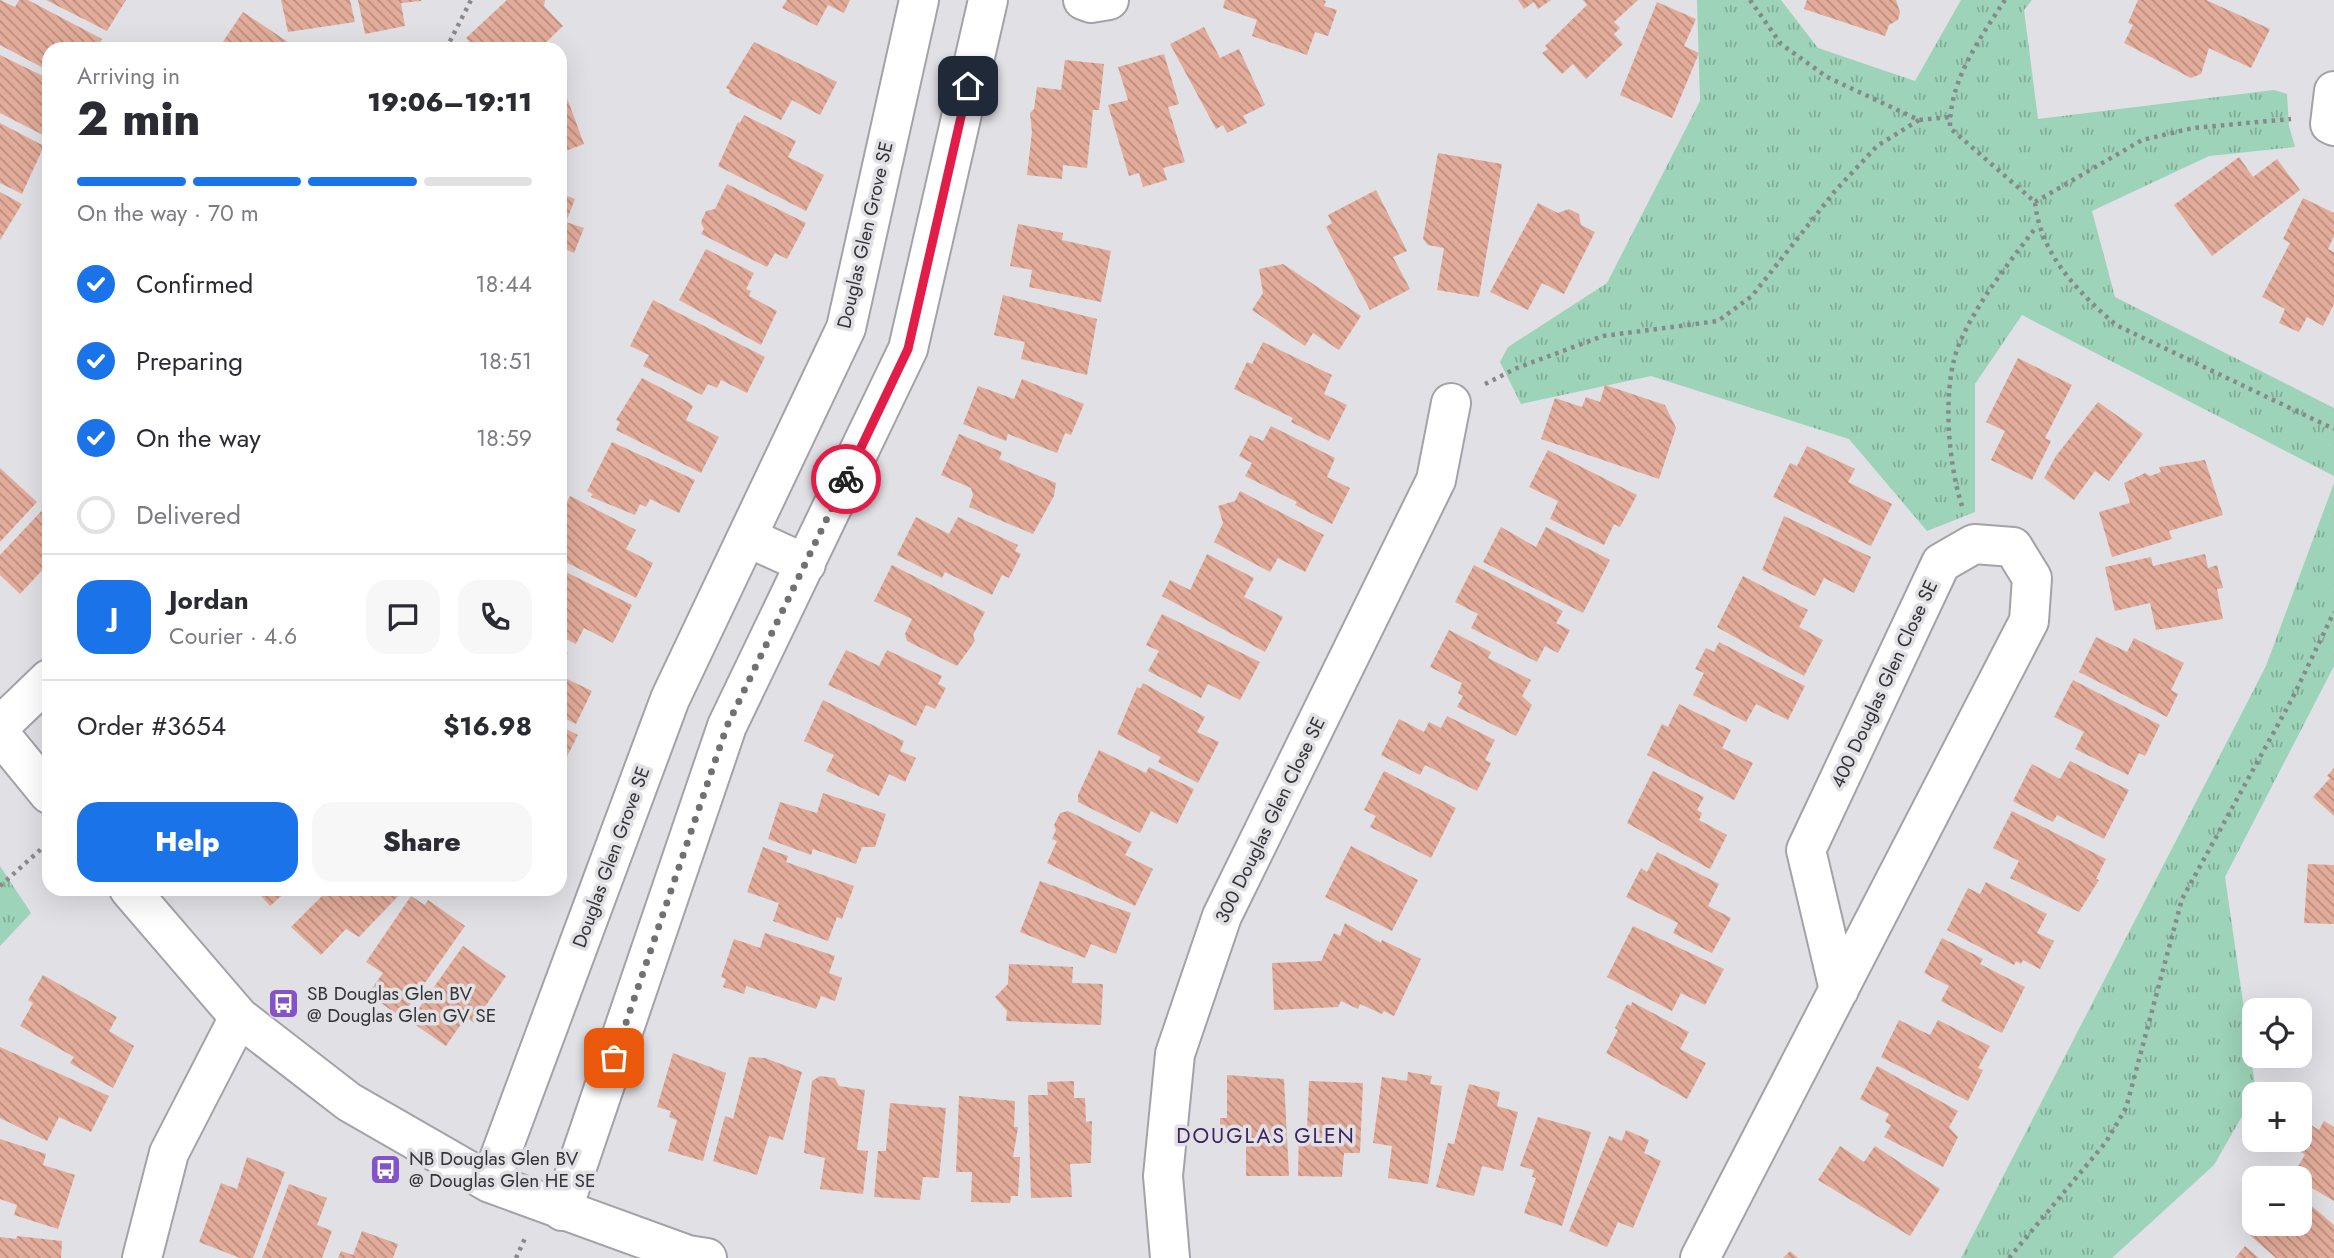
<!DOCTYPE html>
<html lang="en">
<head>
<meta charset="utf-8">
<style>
	:root { --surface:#fff; --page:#f7f7f7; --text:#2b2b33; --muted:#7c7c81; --line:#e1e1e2; --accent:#1a73e8 }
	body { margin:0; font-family:Jost,sans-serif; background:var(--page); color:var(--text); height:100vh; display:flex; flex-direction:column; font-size:26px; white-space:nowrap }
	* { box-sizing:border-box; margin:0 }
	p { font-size:23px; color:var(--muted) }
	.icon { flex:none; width:38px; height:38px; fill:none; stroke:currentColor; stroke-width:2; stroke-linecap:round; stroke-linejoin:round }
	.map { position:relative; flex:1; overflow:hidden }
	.details { position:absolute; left:42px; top:42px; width:525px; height:854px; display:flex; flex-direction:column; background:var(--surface); border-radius:21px; box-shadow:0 7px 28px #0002 }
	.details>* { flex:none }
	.buttons { position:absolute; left:2242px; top:998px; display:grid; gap:14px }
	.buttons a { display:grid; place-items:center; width:70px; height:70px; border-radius:14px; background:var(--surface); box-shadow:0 7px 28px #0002; font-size:35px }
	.pin { position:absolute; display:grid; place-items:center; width:60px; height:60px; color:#fff; margin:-30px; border-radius:14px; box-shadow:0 4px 10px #0006 }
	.courier { position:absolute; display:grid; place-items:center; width:70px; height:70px; margin:-35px; border:5px solid #e11d48; border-radius:50%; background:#fff; color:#222; box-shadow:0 2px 9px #0007 }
	.head em { font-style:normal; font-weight:800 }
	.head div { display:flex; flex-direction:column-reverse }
	.head { display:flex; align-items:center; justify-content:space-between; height:119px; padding:0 35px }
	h1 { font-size:46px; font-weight:800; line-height:52px }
	.bar { display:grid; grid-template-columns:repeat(4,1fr); gap:10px 7px; align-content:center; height:84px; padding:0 35px }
	.bar i { height:9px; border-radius:5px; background:var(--line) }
	.bar .on { background:var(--accent) }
	.bar p { grid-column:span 4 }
	.line { display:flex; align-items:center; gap:18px; padding:0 35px; border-top:2px solid var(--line) }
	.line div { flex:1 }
	.round { display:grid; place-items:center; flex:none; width:74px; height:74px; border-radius:21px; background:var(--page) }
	ol { padding:0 35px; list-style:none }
	li { display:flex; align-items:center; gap:21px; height:77px }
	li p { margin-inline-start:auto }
	li .icon { padding:7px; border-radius:50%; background:var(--accent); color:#fff; stroke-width:4 }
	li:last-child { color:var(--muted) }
	li i { width:38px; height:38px; border:4px solid var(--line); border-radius:50% }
	.button { display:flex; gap:14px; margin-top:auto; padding:14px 35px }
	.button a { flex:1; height:80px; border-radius:21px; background:var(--accent); color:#fff; font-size:28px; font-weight:800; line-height:80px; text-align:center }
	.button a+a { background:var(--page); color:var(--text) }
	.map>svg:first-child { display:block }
	.park { fill:url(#park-tufts) }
	.building { fill:url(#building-back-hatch) }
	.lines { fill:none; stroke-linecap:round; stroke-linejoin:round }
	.minor-casing { stroke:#a4a2a8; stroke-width:42 }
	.path { stroke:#89888b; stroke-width:4.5; stroke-dasharray:3.5 5; stroke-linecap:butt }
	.minor { stroke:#fff; stroke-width:38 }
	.done { stroke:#717073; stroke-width:7; stroke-dasharray:0 12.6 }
	.route { stroke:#e11d48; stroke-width:9 }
	.labels { text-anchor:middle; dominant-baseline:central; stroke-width:7; stroke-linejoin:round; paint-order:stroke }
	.street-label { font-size:19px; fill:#343335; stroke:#e1e0e5 }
	.poi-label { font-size:19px; fill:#343335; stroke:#e1e0e5; text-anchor:start }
	.neighbourhood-label { font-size:21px; letter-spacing:2px; fill:#3b235d; stroke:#e1e0e5 }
</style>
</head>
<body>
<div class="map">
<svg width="2334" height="1258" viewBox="0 0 2334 1258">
	<defs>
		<pattern id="park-tufts" width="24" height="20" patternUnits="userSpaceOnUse" patternTransform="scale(1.75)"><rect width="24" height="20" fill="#9dd3b8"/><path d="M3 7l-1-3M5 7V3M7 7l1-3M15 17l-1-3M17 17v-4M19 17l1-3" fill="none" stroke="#81ac96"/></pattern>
		<pattern id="building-back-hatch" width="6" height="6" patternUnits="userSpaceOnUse" patternTransform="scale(1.75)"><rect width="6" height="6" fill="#e3ac9a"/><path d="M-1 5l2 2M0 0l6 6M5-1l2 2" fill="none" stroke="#b98d7e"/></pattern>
	</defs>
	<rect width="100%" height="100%" fill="#e1e0e5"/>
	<!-- park -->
	<path class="park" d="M1697,0H1781L1818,48L1915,81L1961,0H2032L2024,10L2038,119L2274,90L2287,94L2289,126L2295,147L2209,156L2092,211L2115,297L2334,408V476L2022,315L1975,384V512L1927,531L1849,439L1651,376L1521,404L1500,362L1508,347L1607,283L1700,101Z
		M2334,483V666L2225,877L2256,1092L2214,1165L2112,1258H1961L2266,666Z
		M0,866L31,913L0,946Z"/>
	<!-- building -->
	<path class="building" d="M0,0L15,7L19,0H28L102,39L97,49H49V71L0,45Z
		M46,0H126L107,31Z
		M281,0H350L355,22L288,32Z
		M358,0H421V1L401,3L405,26L365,34Z
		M507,0H545L544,6L563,26L539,49H476L466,38Z
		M787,0H850L844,13L828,5L817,26L782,8Z
		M1225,0H1322L1326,1L1324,6L1337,10L1328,36L1315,32L1307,55L1252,36L1257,20L1223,8Z
		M1518,0H1551L1538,9L1534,2L1524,9Z
		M1583,0H1638L1614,22L1620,28L1614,34L1623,44L1586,79L1573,64L1562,74L1542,53L1548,49L1545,46L1587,5Z
		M1807,0H1896L1900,12L1898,20L1889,25L1885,36L1804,9Z
		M2138,0H2206L2270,29L2251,68L2209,48L2201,74L2191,78L2124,43L2133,25L2128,23Z
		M1657,2L1696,19L1684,46L1699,53L1672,118L1620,95Z
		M243,12L288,42L283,49H218Z
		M1204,27L1220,58L1239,49L1265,105L1243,116L1247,123L1227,133L1223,125L1216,129L1170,44Z
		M754,42L837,82L820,115L792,100L781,120L729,93L730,90L726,88Z
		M1164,54L1179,104L1168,107L1185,162L1163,168L1167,180L1143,187L1139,173L1129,176L1108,105L1128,100L1118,67Z
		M0,55L49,79V138L0,113Z
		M1065,60L1104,64L1099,110H1093L1087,168L1063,165L1062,179L1027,175L1032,132L1030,113L1034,109L1037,87L1061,90Z
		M560,79L584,144L560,153Z
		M744,115L796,141L788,157L824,175L806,211L718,166L738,122L740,123Z
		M0,123L44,146L22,194L0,183Z
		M1438,153L1502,164L1479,297L1437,290L1444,248L1428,245L1423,239Z
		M2239,157L2253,177L2277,159L2300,190L2212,256L2174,205Z
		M727,184L806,223L787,259L775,253L767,267L701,234L704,229L701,222L706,211L715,209Z
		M1376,190L1407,251L1393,257L1410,289L1370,310L1326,227L1332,223L1328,215Z
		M0,192L22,204L0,240Z
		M560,193L575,199L566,222L584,228L574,253L560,247Z
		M2303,198L2334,213V236L2328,249L2334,252V304L2323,326L2307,317L2299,332L2279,323L2285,309L2262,297L2290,243L2283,239Z
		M1538,203L1558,213L1569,209L1579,214L1581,225L1595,232L1564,294L1542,283L1528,310L1490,292Z
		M1018,224L1063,233L1062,240L1111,251L1101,302L1029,287L1032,270L1010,266Z
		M706,249L754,273L746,289L751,291L749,296L777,311L761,345L679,300Z
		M1283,264L1361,316L1339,350L1313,333L1305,346L1252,310L1263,293L1259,269Z
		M1003,295L1097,319L1087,375L1021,359L1025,342L994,335Z
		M653,300L765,357L747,393L721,380L717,388L708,384L702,395L643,366L649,355L630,346Z
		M1263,342L1332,375L1324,394L1347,405L1329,441L1291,422L1293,418L1234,389L1247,362L1252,364Z
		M2018,358L2072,385L2045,438L2051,441L2032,480L1991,460L2005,431L1986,422Z
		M642,378L688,402L693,406L686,420L719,437L701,473L616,430L620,422L616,420Z
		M1022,379L1084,404L1071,435L1065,433L1057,453L1008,434L1006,441L963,424L978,386L1014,399Z
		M1605,385L1665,405L1676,428L1659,479L1541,439L1555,398L1582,407L1586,397L1600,402Z
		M2098,402L2143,434L2109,481L2095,471L2074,500L2044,478L2056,456Z
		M1271,426L1335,458L1327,477L1350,488L1332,524L1295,505L1297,502L1245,476L1252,463L1239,456L1250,435L1263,441Z
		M959,434L1002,452L999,459L1056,483L1054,496L1033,534L969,507L973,495L971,488L941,475Z
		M612,442L695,480L679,513L650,499L646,507L640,504L635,515L591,497L593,494L587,491Z
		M1807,446L1855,469L1848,482L1892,504L1871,546L1773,497L1790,463L1797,466Z
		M1548,450L1637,495L1620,527L1614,524L1604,545L1550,519L1558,501L1529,487Z
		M2205,460L2223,515L2169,531L2172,539L2112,557L2099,512L2130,503L2124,483L2145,473L2150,476L2161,472L2159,467Z
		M0,468L37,502L0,542Z
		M1240,491L1324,535L1305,572L1278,558L1270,572L1214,542L1223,523L1218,506L1235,501Z
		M570,496L636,530L626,549L653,563L636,598L560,559V516Z
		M49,503V569L46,566L20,594L0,575V555Z
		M1784,516L1871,557L1854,593L1824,578L1815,596L1762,570Z
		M916,517L949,534L958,517L1018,545L1015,551L1021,554L1009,578L1002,575L992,595L945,572L942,578L897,555Z
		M1501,527L1536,547L1546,527L1610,560L1583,613L1483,562Z
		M1207,554L1254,578L1244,597L1283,617L1265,652L1162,596L1170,580L1190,590Z
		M2205,554L2208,568L2217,565L2223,588L2217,589L2223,619L2156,630L2150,603L2115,611L2105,567L2151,557L2153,566Z
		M892,565L985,612L973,635L975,641L957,666L907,641L905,634L912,619L874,601Z
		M1474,565L1563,611L1556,623L1570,630L1558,653L1545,646L1537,662L1471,628L1478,614L1455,602Z
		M560,569L632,605L613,643L584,628L576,644L560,636Z
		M1743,576L1808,610L1799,627L1823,640L1804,676L1717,627Z
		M1162,614L1260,662L1240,700L1208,684L1201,698L1148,671L1159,651L1146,645Z
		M1449,630L1491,652L1488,658L1531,680L1522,696L1532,705L1516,736L1457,707L1463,696L1458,693L1462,683L1430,667Z
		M2096,637L2127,652L2134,638L2184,663L2171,690L2178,694L2167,717L2079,672Z
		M1719,642L1805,686L1788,720L1756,704L1746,722L1693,695L1704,673L1695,669L1706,648L1714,652Z
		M560,649L568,653L562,666L567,668L563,677L592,691L576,724L560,716Z
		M846,650L879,666L887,650L942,676L938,684L946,688L935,709L926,705L916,726L828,685Z
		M2073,680L2160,725L2145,756L2139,753L2128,775L2075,749L2084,732L2054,717Z
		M1143,683L1205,717L1197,732L1219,742L1198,783L1158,762L1161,757L1117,734L1137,687L1140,689Z
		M823,700L904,741L900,751L916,758L905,782L889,774L879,796L826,771L834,755L804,741Z
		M1679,704L1731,730L1722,748L1753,763L1734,800L1647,755L1662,724L1668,727Z
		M1447,716L1495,740L1485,760L1491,763L1477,791L1425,765L1420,775L1381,755L1399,719L1424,732L1429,722L1441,728Z
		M560,726L578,735L560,770Z
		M1099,750L1146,773L1149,767L1194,789L1177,824L1151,811L1140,833L1078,802V795Z
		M2070,761L2129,790L2104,839L2057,815L2053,822L2013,801L2032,764L2060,779Z
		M2334,768V816L2313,797L2330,778L2327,776Z
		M1384,771L1456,808L1431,858L1370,827L1376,816L1364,810Z
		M1653,771L1704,797L1697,810L1702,813L1699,820L1727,835L1710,869L1627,823Z
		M823,793L886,814L875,847H862L856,864L813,849L811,855L768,839L780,802L817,813Z
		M1068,811L1132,842L1125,855L1153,869L1135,906L1047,863L1057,841L1052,839L1056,830L1054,825L1060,813Z
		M2012,811L2106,859L2096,879L2099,880L2079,912L2010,878L2019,861L1993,848Z
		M1351,846L1418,880L1392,931L1325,897Z
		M763,847L788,856L786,862L854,886L842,919L837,917L828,941L773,921L779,903L747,892Z
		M1657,852L1719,884L1708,906L1731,918L1712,953L1673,933L1678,923L1626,897L1641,868L1647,872Z
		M2308,864L2334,865V924L2304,923Z
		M1040,881L1131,913L1116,954L1091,944L1085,958L1020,932Z
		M1986,882L2047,914L2037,933L2054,941L2040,969L2023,960L2021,964L2016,961L2014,965L1947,930L1968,888L1980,894Z
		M255,889H289L270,906Z
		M295,889H309L302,896Z
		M329,889H405L359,937L346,929L321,955L291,927Z
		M411,896L425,905L428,900L465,926L401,1017L368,994L383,973L366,962Z
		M1345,923L1381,943L1382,940L1421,959L1394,1016L1384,1011L1382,1014L1360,1004L1358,1009L1341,1001L1338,1007L1274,1010L1272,963L1321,961L1334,933L1340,936Z
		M1633,926L1724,969L1705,1005L1681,993L1672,1011L1607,977Z
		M765,933L835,956L829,973L842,978L835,1001L821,996L816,1009L746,986L744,994L723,987L726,979L721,977L734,939L760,948Z
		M1942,938L1983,959L1980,964L2025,987L2002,1033L1941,1001L1949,986L1924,973Z
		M463,946L506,976L474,1023L466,1017L446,1046L410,1021Z
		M1009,964L1073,967L1072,983L1103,984L1101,1025L1006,1021L1007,1011L995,997L1008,984Z
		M43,975L117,1017L109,1031L134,1046L113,1088L70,1063L74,1057L20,1026L33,1003L28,1000Z
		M1632,1002L1689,1032L1680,1049L1706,1063L1687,1099L1606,1053L1618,1030L1615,1028L1627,1004L1631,1006Z
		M1899,1020L1930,1035L1938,1020L1990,1046L1978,1068L1983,1070L1968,1101L1881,1057Z
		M0,1047L109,1096L91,1132L59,1117L47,1141L0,1118Z
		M673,1053L726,1073L703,1161L668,1151L677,1120L669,1117L671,1111L657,1107Z
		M749,1057L765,1058L802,1072L783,1140L769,1136L757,1175L713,1161L725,1116L733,1119Z
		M1877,1066L1958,1111L1949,1127L1958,1137L1943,1167L1884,1137L1891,1125L1885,1122L1889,1114L1860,1099Z
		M1408,1072L1432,1076L1430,1084L1442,1086L1428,1184L1388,1178L1392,1146L1373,1143L1382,1077L1407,1081Z
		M1227,1075L1284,1079L1289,1176H1246V1143H1220V1118H1227Z
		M820,1076L835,1078L839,1086L865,1090L857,1150L868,1151L863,1194L820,1189L825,1158L804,1153L812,1081Z
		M1074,1081V1098H1085L1086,1122L1092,1121L1091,1163L1070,1164L1072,1197L1031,1198L1028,1095H1048L1047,1082Z
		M1309,1081L1363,1083L1360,1153H1344L1342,1177L1298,1176L1299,1129H1307Z
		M1469,1084L1500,1092L1497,1106L1518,1112L1503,1171L1482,1166L1474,1196L1436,1187L1448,1143L1454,1144Z
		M959,1096L1015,1101L1014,1127H1018L1013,1157H1020L1018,1196H1011L1010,1203L971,1202L972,1172H956Z
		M890,1103L946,1108L939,1178L923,1177L920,1200L874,1197L878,1151H886Z
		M1538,1117L1591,1132L1562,1226L1524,1213L1536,1178L1532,1177L1534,1170L1520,1166Z
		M2324,1121L2334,1127V1201L2300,1181V1178L2292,1176L2305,1155L2297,1149L2311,1125L2319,1130Z
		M1626,1130L1649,1140L1644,1153L1661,1161L1633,1228L1618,1222L1607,1247L1569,1231L1609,1136L1622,1141Z
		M0,1139L46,1154L43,1165L75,1175L58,1229L14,1215L17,1205L0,1199Z
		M1840,1146L1864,1162L1875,1146L1940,1189L1910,1236L1818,1180Z
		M247,1157L285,1172L253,1258H240L199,1242L221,1183L237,1189Z
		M289,1184L327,1198L317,1225L332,1231L322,1258H262Z
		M2300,1196L2334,1225V1258H2276L2245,1231L2252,1223H2300Z
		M362,1231L398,1244L393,1258H338L341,1251L353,1255Z
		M17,1236L62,1241L61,1258H0V1237L16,1239Z
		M2245,1246L2259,1258H2235Z
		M1790,1251L1798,1258H1783Z"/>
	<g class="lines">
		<defs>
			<path id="minor" d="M1083,0L1091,3L1109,0
				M2334,91L2330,124L2334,126
				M749,538L806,564
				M0,726L49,679
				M0,734L49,794
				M129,889L239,1017L349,1102L490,1183L688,1255L707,1258
				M490,1183L670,699L846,328L919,0
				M562,1211L727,726L908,349L988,0
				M142,1258L169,1153L239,1017
				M1170,1258L1163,1176L1175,1054L1222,916L1436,480L1451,403
				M1700,1258L2029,621L2032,578L2013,547L1974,544L1941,563L1806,850L1839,990"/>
		</defs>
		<!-- minor casing -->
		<use href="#minor" class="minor-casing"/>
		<!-- path -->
		<path class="path" d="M1750,0L1781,44L1827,77L1919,120L1950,117
			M2005,0C1980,38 1949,81 1950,128L2035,202C2040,254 2078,292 2116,325L2334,429
			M446,49L471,0
			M2035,202L2142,140L2193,128L2291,119
			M1485,384L1517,368L1603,336L1718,321L1752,296L1835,191L1877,146L1919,120
			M1962,506C1948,463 1941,385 1960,342C1979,299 2009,263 2037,226
			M0,886L49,842
			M516,1258L526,1236
			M2009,1258L2106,1142L2126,1108L2182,899L2292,699L2334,612"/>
		<!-- minor -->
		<use href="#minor" class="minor"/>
	</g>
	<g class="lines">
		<!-- done -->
		<path class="done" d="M614,1058L727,726L846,479"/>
		<!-- route -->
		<path class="route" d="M846,479L908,349L968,86"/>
	</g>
	<!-- icons -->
	<defs>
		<symbol id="bus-square" viewBox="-11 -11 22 22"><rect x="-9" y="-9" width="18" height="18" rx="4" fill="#8552ca" stroke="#e1e0e5"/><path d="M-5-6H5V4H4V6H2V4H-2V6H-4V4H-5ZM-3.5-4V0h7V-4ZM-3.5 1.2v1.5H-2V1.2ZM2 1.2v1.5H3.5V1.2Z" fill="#fff"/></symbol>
	</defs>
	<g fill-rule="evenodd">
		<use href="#bus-square" x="266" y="986" width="35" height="35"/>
		<use href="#bus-square" x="368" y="1152" width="35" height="35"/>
	</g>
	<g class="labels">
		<!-- street labels -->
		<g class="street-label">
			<text transform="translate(865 235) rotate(-77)">Douglas Glen Grove SE</text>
			<text transform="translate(1884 684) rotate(-65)">400 Douglas Glen Close SE</text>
			<text transform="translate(1270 820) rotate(-64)">300 Douglas Glen Close SE</text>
			<text transform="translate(611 857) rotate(-70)">Douglas Glen Grove SE</text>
		</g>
		<!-- poi labels -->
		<g class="poi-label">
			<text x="307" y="993">SB Douglas Glen BV<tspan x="307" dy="22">@ Douglas Glen GV SE</tspan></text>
			<text x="409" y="1158">NB Douglas Glen BV<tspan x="409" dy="22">@ Douglas Glen HE SE</tspan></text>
		</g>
		<!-- neighbourhood labels -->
		<g class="neighbourhood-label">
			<text x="1266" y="1136">DOUGLAS GLEN</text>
		</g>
	</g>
</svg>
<div class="buttons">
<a><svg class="icon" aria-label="locate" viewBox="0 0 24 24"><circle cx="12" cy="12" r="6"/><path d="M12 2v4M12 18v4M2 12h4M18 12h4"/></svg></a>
<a>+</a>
<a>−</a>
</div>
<div class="pin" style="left:614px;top:1058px;background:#ea580c"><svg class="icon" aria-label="bag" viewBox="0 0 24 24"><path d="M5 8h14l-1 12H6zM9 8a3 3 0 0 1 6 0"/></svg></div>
<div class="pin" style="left:968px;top:86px;background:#1f2937"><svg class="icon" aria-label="home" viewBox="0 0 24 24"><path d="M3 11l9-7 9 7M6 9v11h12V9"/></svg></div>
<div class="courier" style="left:846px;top:479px"><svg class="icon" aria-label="bike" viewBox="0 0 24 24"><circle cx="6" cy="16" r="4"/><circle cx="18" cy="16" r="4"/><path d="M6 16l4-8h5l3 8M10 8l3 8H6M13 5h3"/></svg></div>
<section class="details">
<div class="head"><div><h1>2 min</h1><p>Arriving in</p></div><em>19:06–19:11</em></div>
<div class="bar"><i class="on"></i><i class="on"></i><i class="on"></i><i></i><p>On the way · 70 m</p></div>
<ol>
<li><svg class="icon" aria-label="check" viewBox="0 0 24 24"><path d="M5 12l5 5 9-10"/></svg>Confirmed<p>18:44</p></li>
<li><svg class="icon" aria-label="check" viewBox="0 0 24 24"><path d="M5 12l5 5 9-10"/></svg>Preparing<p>18:51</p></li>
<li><svg class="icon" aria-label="check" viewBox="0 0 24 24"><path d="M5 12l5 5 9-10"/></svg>On the way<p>18:59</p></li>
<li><i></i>Delivered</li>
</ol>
<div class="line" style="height:126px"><b class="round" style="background:var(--accent);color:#fff">J</b><div><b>Jordan</b><p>Courier · 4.6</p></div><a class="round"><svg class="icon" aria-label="chat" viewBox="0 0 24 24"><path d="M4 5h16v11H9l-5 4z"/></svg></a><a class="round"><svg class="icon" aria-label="phone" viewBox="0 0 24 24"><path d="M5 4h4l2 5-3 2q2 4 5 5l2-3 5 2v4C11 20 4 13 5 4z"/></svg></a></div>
<div class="line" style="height:91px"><div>Order #3654</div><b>$16.98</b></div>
<div class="button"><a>Help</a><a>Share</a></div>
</section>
</div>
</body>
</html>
